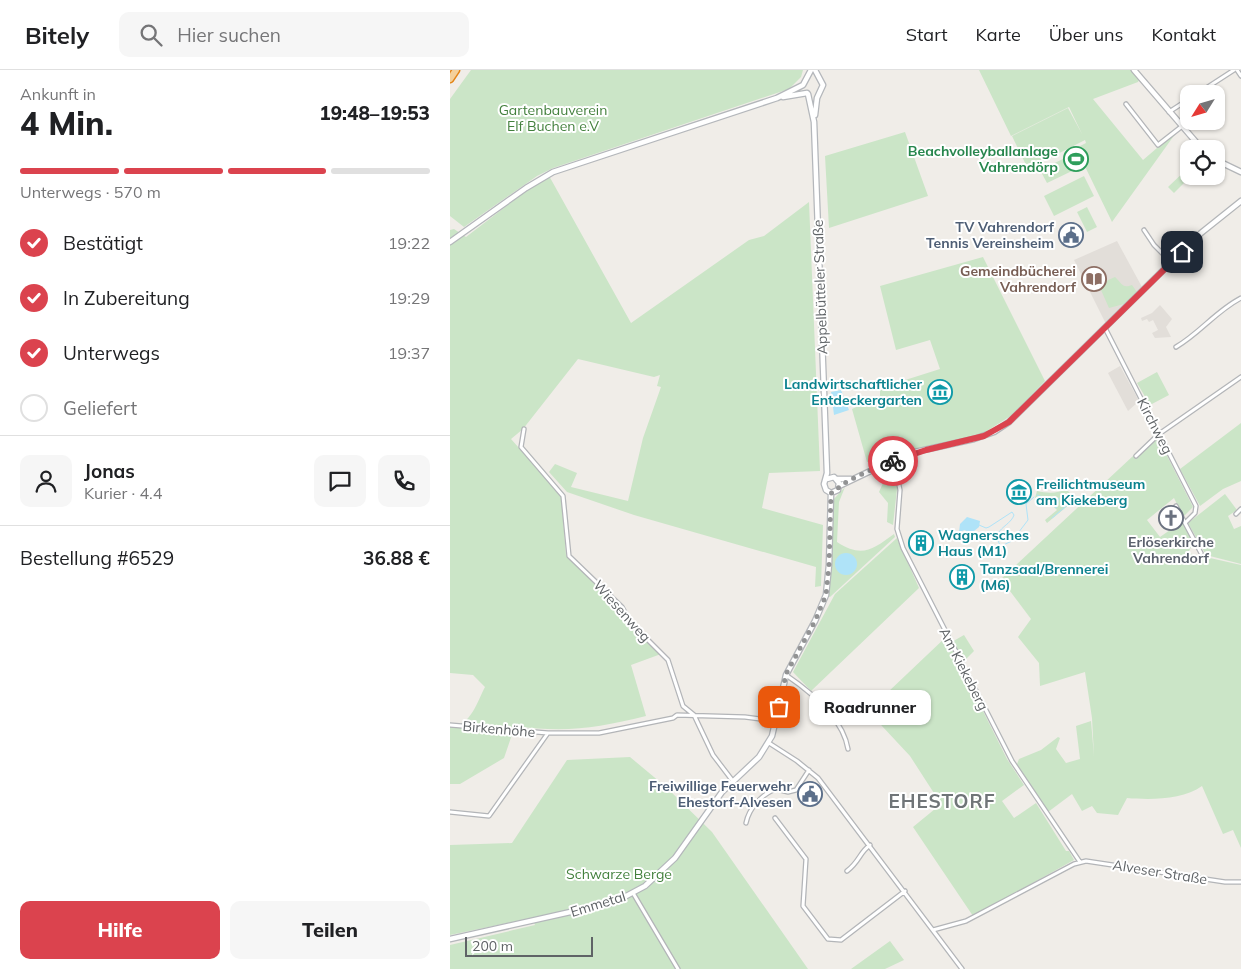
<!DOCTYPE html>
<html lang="de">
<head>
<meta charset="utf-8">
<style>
	:root { --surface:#fff; --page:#f6f6f6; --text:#202124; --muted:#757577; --line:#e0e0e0; --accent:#db434e }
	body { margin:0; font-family:Mulish,sans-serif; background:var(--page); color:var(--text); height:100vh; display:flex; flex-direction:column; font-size:19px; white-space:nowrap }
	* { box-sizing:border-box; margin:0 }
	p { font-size:16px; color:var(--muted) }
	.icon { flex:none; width:28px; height:28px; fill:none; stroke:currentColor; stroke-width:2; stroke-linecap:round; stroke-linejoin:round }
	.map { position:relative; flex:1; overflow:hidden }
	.details { display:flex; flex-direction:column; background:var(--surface); width:450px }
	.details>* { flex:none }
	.needle { width:32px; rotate:233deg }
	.controls { position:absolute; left:730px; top:15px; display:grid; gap:10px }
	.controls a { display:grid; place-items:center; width:45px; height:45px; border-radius:10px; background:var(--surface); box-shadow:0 1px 4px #0004; font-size:25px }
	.scale { position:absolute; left:15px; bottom:12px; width:128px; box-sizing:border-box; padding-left:5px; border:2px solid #5f6366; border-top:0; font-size:14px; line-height:18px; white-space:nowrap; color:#5f6366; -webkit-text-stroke:4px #fff; paint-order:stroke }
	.pin { position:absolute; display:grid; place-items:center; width:42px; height:42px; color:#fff; margin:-21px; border-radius:10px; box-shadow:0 2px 8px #0006 }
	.courier { position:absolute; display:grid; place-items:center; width:50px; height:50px; margin:-25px; border:4px solid #db434e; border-radius:50%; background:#fff; color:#222; box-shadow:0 1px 6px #0007 }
	.bubble { position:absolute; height:35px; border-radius:10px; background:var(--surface); box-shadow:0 1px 4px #0004; font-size:16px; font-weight:800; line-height:35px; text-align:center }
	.headline em { font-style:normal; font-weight:800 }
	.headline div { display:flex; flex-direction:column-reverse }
	.headline { display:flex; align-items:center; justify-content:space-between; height:85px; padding:0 20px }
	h1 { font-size:32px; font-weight:800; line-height:38px }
	.bar { display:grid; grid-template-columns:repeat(4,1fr); gap:8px 5px; align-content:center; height:60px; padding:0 20px }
	.bar i { height:6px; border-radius:4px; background:var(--line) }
	.bar .current { background:var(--accent) }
	.bar p { grid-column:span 4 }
	.line { display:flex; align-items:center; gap:12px; padding:0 20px; border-top:1px solid var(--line) }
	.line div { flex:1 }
	.round { display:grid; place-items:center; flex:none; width:52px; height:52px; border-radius:10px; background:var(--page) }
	ol { padding:0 20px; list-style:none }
	li { display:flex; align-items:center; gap:15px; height:55px }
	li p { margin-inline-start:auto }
	li .icon { padding:5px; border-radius:50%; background:var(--accent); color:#fff; stroke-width:4 }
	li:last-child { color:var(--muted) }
	li i { width:28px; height:28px; border:2px solid var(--line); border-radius:50% }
	.action { display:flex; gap:10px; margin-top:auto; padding:10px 20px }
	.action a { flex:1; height:58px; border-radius:10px; background:var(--accent); color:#fff; font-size:20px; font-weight:800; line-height:58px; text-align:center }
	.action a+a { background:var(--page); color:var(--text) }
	header { display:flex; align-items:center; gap:30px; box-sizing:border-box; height:70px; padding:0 25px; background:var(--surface); border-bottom:1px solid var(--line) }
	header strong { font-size:24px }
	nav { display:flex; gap:28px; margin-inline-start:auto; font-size:18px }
	.search { width:350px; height:45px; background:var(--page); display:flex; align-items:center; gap:12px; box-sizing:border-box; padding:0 18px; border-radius:10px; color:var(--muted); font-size:19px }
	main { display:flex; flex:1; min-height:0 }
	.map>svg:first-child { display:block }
	.education { fill:#e2ded9 }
	.green { fill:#cbe5c7 }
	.water { fill:#afe3f8 }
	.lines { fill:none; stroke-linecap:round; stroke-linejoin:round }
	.stream { stroke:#afe3f8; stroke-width:1 }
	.minor-casing { stroke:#b3b5b8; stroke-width:5.5 }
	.tertiary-casing { stroke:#b3b5b8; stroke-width:7 }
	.secondary-casing { stroke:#b4b7bb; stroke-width:7 }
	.motorway-casing { stroke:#e38315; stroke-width:9 }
	.minor { stroke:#fff; stroke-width:3 }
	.tertiary { stroke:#fff; stroke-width:4.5 }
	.secondary { stroke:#fff; stroke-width:4.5 }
	.motorway { stroke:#f4d09a; stroke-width:6 }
	.done { stroke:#929394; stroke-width:5; stroke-dasharray:0 9 }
	.route { stroke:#db434e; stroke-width:6 }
	.labels { text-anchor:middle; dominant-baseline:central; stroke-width:4; stroke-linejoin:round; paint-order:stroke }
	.park-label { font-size:14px; fill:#43803d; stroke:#fff }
	.leisure-label { font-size:14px; font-weight:bold; fill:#27864d; stroke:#fff; text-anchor:end }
	.service-label { font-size:14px; font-weight:bold; fill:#4e5e75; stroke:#fff; text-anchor:end }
	.education-label { font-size:14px; font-weight:bold; fill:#785e54; stroke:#fff; text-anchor:end }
	.street-label { font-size:14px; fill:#5f6366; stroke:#fff }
	.culture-label { font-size:14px; font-weight:bold; fill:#0d838f; stroke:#fff; text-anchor:start }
	.worship-label { font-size:14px; font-weight:bold; fill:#5b616d; stroke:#fff }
	.district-label { font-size:19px; font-weight:bold; letter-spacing:1px; fill:#707578; stroke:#fff }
</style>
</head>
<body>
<header>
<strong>Bitely</strong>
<div class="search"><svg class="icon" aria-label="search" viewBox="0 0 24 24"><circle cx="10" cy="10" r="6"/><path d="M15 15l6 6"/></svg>Hier suchen</div>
<nav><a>Start</a><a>Karte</a><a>Über uns</a><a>Kontakt</a></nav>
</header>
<main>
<section class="details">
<div class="headline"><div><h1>4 Min.</h1><p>Ankunft in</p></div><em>19:48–19:53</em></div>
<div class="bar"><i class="current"></i><i class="current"></i><i class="current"></i><i></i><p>Unterwegs · 570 m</p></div>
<ol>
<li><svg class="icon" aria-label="check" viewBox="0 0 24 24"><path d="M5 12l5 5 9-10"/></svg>Bestätigt<p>19:22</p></li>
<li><svg class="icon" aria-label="check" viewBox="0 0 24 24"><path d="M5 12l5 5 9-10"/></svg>In Zubereitung<p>19:29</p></li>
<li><svg class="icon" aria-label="check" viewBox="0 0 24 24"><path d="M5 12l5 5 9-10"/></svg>Unterwegs<p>19:37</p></li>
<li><i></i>Geliefert</li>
</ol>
<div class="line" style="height:90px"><a class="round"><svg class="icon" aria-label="person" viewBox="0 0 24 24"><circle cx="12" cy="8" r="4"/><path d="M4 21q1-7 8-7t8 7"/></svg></a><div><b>Jonas</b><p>Kurier · 4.4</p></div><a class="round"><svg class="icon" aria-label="chat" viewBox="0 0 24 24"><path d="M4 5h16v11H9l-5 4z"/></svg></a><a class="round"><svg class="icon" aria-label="phone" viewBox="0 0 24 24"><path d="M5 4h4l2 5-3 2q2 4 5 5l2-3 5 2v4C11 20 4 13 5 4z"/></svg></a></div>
<div class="line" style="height:65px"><div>Bestellung #6529</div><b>36.88 €</b></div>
<div class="action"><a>Hilfe</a><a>Teilen</a></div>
</section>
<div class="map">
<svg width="791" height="899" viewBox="0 0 791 899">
	<rect width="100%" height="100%" fill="#f0ede8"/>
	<!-- education -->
	<path class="education" d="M667,171L692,217L656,254L624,190Z
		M710,235L722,249L716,257L721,267L705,268L702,263L708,260L703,250L699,252L697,249L692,251L691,248L702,243Z
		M670,296L689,331L678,341L658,303Z"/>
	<!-- green -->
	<path class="green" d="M21,0H353L351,7L339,19L103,98L87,106L14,157L0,146V29Z
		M529,0H681L689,10L688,12L643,29L693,90L728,60L662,152L626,78L636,73L635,70L578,99L562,66L618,38L632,64L619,37L561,66Z
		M455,62L478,126L379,158L375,86Z
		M615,88L622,101L597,113L590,100Z
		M737,99L739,106H741L724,123L718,117Z
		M98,104L181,253L299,170L314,166L359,132L370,401L319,403L312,438L373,455L371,516L365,517L366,497L184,445L117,422L99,402L105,394L127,403L121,417L178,431L193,368L211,317L207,316L210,305L204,307L128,289L73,359L61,369L111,425L116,485L170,536L179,553L211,584L181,595L196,646C147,658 116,663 65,656L54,688L10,714H0V656C20,658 27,632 35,617L23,605L0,603V160L4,159L16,167Z
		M634,106L644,126L604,146L594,126Z
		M637,137L647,157L637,162L627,142Z
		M533,187L595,311L562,345L534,363L457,382H446L417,392L402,339L430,326V318L490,299L480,270L446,280L430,216Z
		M665,207C672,213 672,219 682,215L687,222L674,234L659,238L651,220L658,210Z
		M707,302L719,325L700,335L687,313Z
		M791,353V411L773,419L750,436L730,399Z
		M708,368L743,437L733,447L724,428L697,450L710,467L733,451L744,471L738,483L791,495V778L783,760L773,764L752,716C733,730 700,730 677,728L668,745L647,743L642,736L632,741L622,724L598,742L567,694L569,689L591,680L608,667L610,668L606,679L616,693L630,689L626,656L641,651L644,686L642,648L635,602L590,616L589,593L568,567L581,549L551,509L683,386L686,389Z
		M446,412L447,419L443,455L437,452L438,433L429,422L433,413Z
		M395,417L389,432L387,472C412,488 422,480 444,464L445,467L380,527L377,526L381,505L383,430Z
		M616,419L626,429L597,453L595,450L607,440C599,432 596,428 585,428L587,421C597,423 607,424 616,419Z
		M775,424L787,440L778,446L784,459L791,456V494L756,485L738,453Z
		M447,468L469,518L361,621L343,602L385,524Z
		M514,565L524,581L511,594L500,573Z
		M496,567L557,689L574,715L552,731L564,748L586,733L616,781H619L624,790L523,846L463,757L491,734L460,686L418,641Z
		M180,687L216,717L262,762L358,899H0V875L85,855L82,848L0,865V775L62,773L117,690Z
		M440,871L454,890L435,899H401Z"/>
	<!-- water -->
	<path class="water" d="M391,320L399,340L384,345L381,322Z
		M517,447L530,451L529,457L519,465L515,460L509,462L510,454Z
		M385 494a11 11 0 1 1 22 0a11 11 0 1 1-22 0Z"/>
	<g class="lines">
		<!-- stream -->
		<path class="stream" d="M587,425L598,429L606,438L609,428
			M602,448L621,432L622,427L617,425
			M529,455L536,458L539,457L562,442L564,445C560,457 539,460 551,476L562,471L578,450L576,434L584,427"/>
		<defs>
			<path id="minor" d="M787,0L791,6
				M747,24L784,0
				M676,34L708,75L731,57
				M719,42L739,29
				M694,160L704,175L722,193
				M655,258L746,436L745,443L735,453L751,483
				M726,277C750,263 766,241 791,228
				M74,359L71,377L113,426L119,486L172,537L181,553L218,590L233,636L244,645L263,685L282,710
				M686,386L709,364L791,307
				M444,391L450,420L447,459L453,478L562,691L630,792
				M726,436L735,453
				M786,444L791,439
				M336,605C361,622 393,648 398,679
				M0,655L98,663
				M319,673L347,691L368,708L512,899
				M0,742L39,746L98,663H149L223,648L227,645L295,647L326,651
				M325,748L356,789L353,836L378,869L391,870L455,821
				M296,753C299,738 312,724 326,719L338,722L346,720L359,700
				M397,801C410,791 409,783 420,775
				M183,823L228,899
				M483,860L516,851L624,794L636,791L775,812H791"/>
			<path id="tertiary" d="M684,0L752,79
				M766,90L791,102
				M387,409H401
				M389,416L456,384L524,369L544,362L559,352L751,163L791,131"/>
			<path id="secondary" d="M365,0L373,15L367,28L365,45
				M358,24L364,52L377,403L374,414L376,420L381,423
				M333,27L357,23
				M0,172L76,118L103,102L327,28L353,15L361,0
				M377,409L384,407L389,413L388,420L381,423
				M0,869L165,832L195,816L225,788L272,722L309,687L322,666L336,605L365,551L376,525L379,495L381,423"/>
			<path id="motorway" d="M0,9L6,0"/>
		</defs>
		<!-- minor casing -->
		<use href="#minor" class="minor-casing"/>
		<!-- tertiary casing -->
		<use href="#tertiary" class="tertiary-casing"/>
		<!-- secondary casing -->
		<use href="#secondary" class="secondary-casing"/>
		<!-- motorway casing -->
		<use href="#motorway" class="motorway-casing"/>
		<!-- minor -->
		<use href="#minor" class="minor"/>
		<!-- tertiary -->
		<use href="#tertiary" class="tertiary"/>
		<!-- secondary -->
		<use href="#secondary" class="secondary"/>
		<!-- motorway -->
		<use href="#motorway" class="motorway"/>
	</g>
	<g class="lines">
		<!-- done -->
		<path class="done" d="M329,637L336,604L365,551L376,525L379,495L381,423C388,422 387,417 393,414C408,405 426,398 443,391"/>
		<!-- route -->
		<path class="route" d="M443,391L476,380L534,366L559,352L732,182"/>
	</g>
	<!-- icons -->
	<defs>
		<symbol id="stadium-ring" viewBox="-11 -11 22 22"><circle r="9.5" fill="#fff" stroke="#2e9e5b" stroke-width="1.5"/><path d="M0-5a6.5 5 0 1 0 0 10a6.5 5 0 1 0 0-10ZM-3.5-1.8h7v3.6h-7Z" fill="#2e9e5b"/></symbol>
		<symbol id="civic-ring" viewBox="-11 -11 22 22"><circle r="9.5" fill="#fff" stroke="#5c6f8a" stroke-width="1.5"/><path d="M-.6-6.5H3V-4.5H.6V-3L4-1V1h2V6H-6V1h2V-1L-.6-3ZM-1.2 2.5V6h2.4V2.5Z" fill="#5c6f8a"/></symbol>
		<symbol id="library-ring" viewBox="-11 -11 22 22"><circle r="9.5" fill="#fff" stroke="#8d6e63" stroke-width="1.5"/><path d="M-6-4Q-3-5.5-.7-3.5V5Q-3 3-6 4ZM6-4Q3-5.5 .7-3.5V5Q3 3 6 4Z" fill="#8d6e63"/></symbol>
		<symbol id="museum-ring" viewBox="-11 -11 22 22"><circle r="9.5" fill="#fff" stroke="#0f9aa8" stroke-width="1.5"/><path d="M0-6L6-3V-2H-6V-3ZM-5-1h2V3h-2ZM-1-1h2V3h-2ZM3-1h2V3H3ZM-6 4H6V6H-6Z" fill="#0f9aa8"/></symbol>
		<symbol id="church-ring" viewBox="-11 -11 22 22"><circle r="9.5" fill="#fff" stroke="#6b7280" stroke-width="1.5"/><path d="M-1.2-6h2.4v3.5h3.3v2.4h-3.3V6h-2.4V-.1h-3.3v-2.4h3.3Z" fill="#6b7280"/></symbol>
		<symbol id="building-ring" viewBox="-11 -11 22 22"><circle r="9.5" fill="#fff" stroke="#0f9aa8" stroke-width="1.5"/><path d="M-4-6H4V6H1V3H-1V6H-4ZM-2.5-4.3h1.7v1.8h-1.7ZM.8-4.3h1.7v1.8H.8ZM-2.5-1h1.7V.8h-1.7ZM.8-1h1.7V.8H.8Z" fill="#0f9aa8"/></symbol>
	</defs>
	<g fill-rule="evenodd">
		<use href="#stadium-ring" x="612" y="75" width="28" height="28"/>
		<use href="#civic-ring" x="607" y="151" width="28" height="28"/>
		<use href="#library-ring" x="630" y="195" width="28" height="28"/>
		<use href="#museum-ring" x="476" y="308" width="28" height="28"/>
		<use href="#museum-ring" x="555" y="408" width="28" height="28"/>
		<use href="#church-ring" x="707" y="434" width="28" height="28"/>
		<use href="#building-ring" x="457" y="459" width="28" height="28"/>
		<use href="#building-ring" x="498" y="493" width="28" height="28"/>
		<use href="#civic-ring" x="346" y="710" width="28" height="28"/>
	</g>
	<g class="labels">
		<!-- park labels -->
		<g class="park-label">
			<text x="103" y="40">Gartenbauverein<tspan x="103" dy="16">Elf Buchen e.V</tspan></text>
			<text x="169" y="804">Schwarze Berge</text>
		</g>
		<!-- leisure labels -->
		<g class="leisure-label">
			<text x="608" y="81">Beachvolleyballanlage<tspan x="608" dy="16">Vahrendörp</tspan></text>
		</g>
		<!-- service labels -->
		<g class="service-label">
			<text x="604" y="157">TV Vahrendorf<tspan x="604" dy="16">Tennis Vereinsheim</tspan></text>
			<text x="342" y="716">Freiwillige Feuerwehr<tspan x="342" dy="16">Ehestorf-Alvesen</tspan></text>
		</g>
		<!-- education labels -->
		<g class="education-label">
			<text x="626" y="201">Gemeindbücherei<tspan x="626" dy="16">Vahrendorf</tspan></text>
		</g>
		<!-- street labels -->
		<g class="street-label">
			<text transform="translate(370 217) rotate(-92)">Appelbütteler Straße</text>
			<text transform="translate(705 356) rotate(63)">Kirchweg</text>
			<text transform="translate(172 541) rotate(48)">Wiesenweg</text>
			<text transform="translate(514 599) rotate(63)">Am Kiekeberg</text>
			<text transform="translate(49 659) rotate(5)">Birkenhöhe</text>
			<text transform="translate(710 802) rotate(9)">Alveser Straße</text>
			<text transform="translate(148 834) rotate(-17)">Emmetal</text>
		</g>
		<!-- culture labels -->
		<g class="culture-label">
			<text x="472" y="314" text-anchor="end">Landwirtschaftlicher<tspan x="472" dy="16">Entdeckergarten</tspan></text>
			<text x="586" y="414">Freilichtmuseum<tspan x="586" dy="16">am Kiekeberg</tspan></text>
			<text x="488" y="465">Wagnersches<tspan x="488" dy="16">Haus (M1)</tspan></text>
			<text x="530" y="499">Tanzsaal/Brennerei<tspan x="530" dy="16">(M6)</tspan></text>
		</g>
		<!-- worship labels -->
		<g class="worship-label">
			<text x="721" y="472">Erlöserkirche<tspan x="721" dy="16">Vahrendorf</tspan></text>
		</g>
		<!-- district labels -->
		<g class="district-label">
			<text x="492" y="731">EHESTORF</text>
		</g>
	</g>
</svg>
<div class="controls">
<a><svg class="needle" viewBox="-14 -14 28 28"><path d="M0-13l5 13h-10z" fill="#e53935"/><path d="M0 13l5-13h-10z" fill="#757577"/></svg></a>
<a><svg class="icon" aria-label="locate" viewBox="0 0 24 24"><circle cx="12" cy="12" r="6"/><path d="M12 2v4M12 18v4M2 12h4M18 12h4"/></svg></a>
</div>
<div class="scale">200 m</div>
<div class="pin" style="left:329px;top:637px;background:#ea580c"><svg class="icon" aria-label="bag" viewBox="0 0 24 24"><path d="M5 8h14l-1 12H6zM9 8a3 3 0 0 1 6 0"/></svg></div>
<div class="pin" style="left:732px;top:182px;background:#1f2937"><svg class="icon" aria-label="home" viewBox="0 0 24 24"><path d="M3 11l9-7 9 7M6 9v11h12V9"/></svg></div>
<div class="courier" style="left:443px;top:391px"><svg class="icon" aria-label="bike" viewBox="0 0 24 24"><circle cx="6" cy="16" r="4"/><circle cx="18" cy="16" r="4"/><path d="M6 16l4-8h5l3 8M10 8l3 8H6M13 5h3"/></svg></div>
<div class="bubble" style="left:359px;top:620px;width:122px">Roadrunner</div>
</div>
</main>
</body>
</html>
